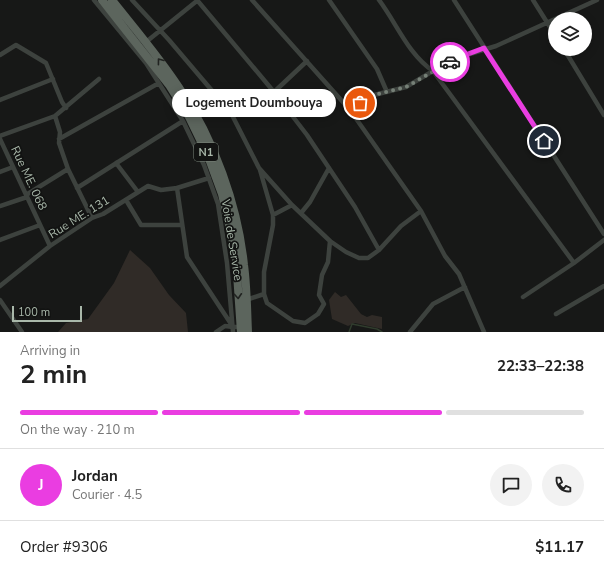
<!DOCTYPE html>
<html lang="en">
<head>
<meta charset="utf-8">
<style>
	:root { --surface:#fff; --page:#f2f2f2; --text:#222; --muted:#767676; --line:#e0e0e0; --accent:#ea3de1 }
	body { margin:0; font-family:"Nunito Sans",sans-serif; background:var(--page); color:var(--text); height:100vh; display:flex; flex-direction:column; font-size:15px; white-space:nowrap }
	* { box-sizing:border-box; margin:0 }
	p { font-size:13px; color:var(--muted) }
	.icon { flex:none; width:22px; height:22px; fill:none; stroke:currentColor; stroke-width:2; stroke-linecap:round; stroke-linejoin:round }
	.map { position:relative; height:332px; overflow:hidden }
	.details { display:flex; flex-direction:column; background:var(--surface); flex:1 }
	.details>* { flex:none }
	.controls { position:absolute; left:548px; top:12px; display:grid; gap:8px }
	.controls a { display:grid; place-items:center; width:44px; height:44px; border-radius:50%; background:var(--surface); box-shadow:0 2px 10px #0003; font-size:20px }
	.scale { position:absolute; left:12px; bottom:10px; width:70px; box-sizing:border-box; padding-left:4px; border:2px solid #a9b8aa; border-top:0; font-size:11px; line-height:14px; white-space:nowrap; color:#a9b8aa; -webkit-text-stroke:3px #121312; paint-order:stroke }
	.pin { position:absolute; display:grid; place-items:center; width:34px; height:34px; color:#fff; margin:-17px; border:2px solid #fff; border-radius:50%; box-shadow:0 1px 4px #0007 }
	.courier { position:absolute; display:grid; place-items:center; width:40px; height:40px; margin:-20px; border:3px solid #ea3de1; border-radius:50%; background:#fff; color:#222; box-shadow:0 1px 5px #0007 }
	.bubble { position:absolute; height:28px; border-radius:14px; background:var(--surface); box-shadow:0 2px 10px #0003; font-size:13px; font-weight:700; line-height:28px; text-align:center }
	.summary em { font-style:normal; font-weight:700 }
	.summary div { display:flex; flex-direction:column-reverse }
	.summary { display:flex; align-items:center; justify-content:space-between; height:68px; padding:0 20px }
	h1 { font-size:26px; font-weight:700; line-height:30px }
	.bar { display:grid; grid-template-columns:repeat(4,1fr); gap:6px 4px; align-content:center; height:48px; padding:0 20px }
	.bar i { height:5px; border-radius:3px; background:var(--line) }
	.bar .active { background:var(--accent) }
	.bar p { grid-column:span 4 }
	.line { display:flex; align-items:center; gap:10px; padding:0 20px; border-top:1px solid var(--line) }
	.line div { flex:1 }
	.round { display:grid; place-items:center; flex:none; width:42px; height:42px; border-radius:21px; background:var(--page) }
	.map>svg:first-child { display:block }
	.green { fill:#302b27 }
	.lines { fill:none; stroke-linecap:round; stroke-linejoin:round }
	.stream { stroke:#303c2d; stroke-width:1.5 }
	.minor { stroke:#3d423e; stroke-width:4.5 }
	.trunk { stroke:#5c655d; stroke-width:8 }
	.oneway { stroke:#212321 }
	.done { stroke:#768077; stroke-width:4; stroke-dasharray:0 7.2 }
	.route { stroke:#ea3de1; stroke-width:5 }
	.labels { text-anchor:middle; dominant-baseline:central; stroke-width:3.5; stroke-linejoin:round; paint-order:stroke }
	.shield { fill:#121312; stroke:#7c867c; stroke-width:1 }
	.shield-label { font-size:11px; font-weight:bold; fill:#a9b8aa }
	.street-label { font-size:12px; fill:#a9b8aa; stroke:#121312 }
</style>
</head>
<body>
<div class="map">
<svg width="604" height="332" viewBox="0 0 604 332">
	<rect width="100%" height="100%" fill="#171817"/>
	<!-- green -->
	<path class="green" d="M130,250L150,268L169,295L186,313L188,332H58L66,323L88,319L114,283Z
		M335,292L341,297L346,295L361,314L367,317L372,315L382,317V329L355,323L348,326L332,319L329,300Z"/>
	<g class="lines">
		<!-- stream -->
		<path class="stream" d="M349,332L352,324L377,329L382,332"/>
		<!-- minor -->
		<path class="minor" d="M94,0L146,63L183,121L204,165L218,204L227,263L233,332
			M132,0L169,40L231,113L259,168L292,205L330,241L346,252L359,258H368L379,250L401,226L421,211
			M197,0L274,92L307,135L355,207L379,250
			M252,0L350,110L421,211L445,256L459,274L484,332
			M329,0L377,69L387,92
			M379,0C397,24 408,54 433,71L574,263
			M454,0L604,234
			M533,0L555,35
			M146,42L198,0
			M564,49L604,115
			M0,55L16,45L46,63L62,102L66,108
			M274,92L307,61
			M0,100L53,79
			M350,110L370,96L406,87L433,71L460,57L496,46L597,0
			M55,116L60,132L59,143L68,169L92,218
			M0,136L55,116L99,79
			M0,139L50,246
			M59,139L159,83
			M116,163L138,192
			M260,170L273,215V225L264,272V294L267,303L293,321L305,323L318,314L324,304L319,295L322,275L328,262L330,241
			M0,172L13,167
			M209,178L177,188L187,257L233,327H241
			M77,188L183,121
			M26,195L68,169
			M126,200L141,225H182
			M0,206L27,197
			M301,213L310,202L329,168
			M273,215L292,205
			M0,240L40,225
			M0,286L50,246L92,218L103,214L148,186L161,190L177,188
			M523,297L574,263L604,240
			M0,300L22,332
			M246,300L264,294
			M556,314L604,286
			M216,332L225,326L233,327
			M410,332L433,304L465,287"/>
		<!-- trunk -->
		<path class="trunk" d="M102,0L169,85L189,117L208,156L222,194L231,233L236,259L241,332
			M112,0C135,29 160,58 180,89C214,139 238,206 244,265C247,287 247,310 248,332"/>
	</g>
	<!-- one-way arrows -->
	<defs><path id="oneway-chevron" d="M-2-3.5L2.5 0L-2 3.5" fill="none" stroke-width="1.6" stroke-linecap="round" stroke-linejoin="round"/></defs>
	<g class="oneway">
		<use href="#oneway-chevron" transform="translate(160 61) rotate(-127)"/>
		<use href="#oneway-chevron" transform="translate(238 296) rotate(86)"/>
	</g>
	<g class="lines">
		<!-- done -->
		<path class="done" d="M360,103L370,96L406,87L450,62"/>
		<!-- route -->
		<path class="route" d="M450,62L460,57L484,48L544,141"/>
	</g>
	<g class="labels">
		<!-- shield labels -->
		<rect class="shield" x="194" y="143" width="24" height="18" rx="3"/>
		<g class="shield-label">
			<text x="206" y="152">N1</text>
		</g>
		<!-- street labels -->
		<g class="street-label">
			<text transform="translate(29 178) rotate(65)">Rue ME. 068</text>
			<text transform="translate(79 217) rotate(-32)">Rue ME. 131</text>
			<text transform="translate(232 240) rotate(81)">Voie de Service</text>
		</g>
	</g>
</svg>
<div class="controls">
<a><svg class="icon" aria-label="layers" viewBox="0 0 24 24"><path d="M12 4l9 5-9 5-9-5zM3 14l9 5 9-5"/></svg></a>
</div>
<div class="scale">100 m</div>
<div class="pin" style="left:360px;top:103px;background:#ea580c"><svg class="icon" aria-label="bag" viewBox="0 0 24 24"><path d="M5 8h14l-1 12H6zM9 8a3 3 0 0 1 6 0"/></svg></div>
<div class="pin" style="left:544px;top:141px;background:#1f2937"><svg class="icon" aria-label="home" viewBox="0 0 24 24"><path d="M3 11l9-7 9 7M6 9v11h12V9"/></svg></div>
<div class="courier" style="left:450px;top:62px"><svg class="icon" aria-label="car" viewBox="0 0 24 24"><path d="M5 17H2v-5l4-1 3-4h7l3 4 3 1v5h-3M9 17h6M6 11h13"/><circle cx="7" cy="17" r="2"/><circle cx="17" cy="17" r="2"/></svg></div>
<div class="bubble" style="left:172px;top:89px;width:164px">Logement Doumbouya</div>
</div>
<section class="details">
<div class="summary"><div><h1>2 min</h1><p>Arriving in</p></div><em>22:33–22:38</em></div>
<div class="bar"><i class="active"></i><i class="active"></i><i class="active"></i><i></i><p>On the way · 210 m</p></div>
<div class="line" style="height:72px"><b class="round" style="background:var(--accent);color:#fff">J</b><div><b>Jordan</b><p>Courier · 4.5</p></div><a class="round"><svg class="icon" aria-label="chat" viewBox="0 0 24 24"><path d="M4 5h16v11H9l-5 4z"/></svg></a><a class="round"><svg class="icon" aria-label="phone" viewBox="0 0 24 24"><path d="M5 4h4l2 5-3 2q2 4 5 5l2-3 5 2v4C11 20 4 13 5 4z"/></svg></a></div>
<div class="line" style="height:52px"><div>Order #9306</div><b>$11.17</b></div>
</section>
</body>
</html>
